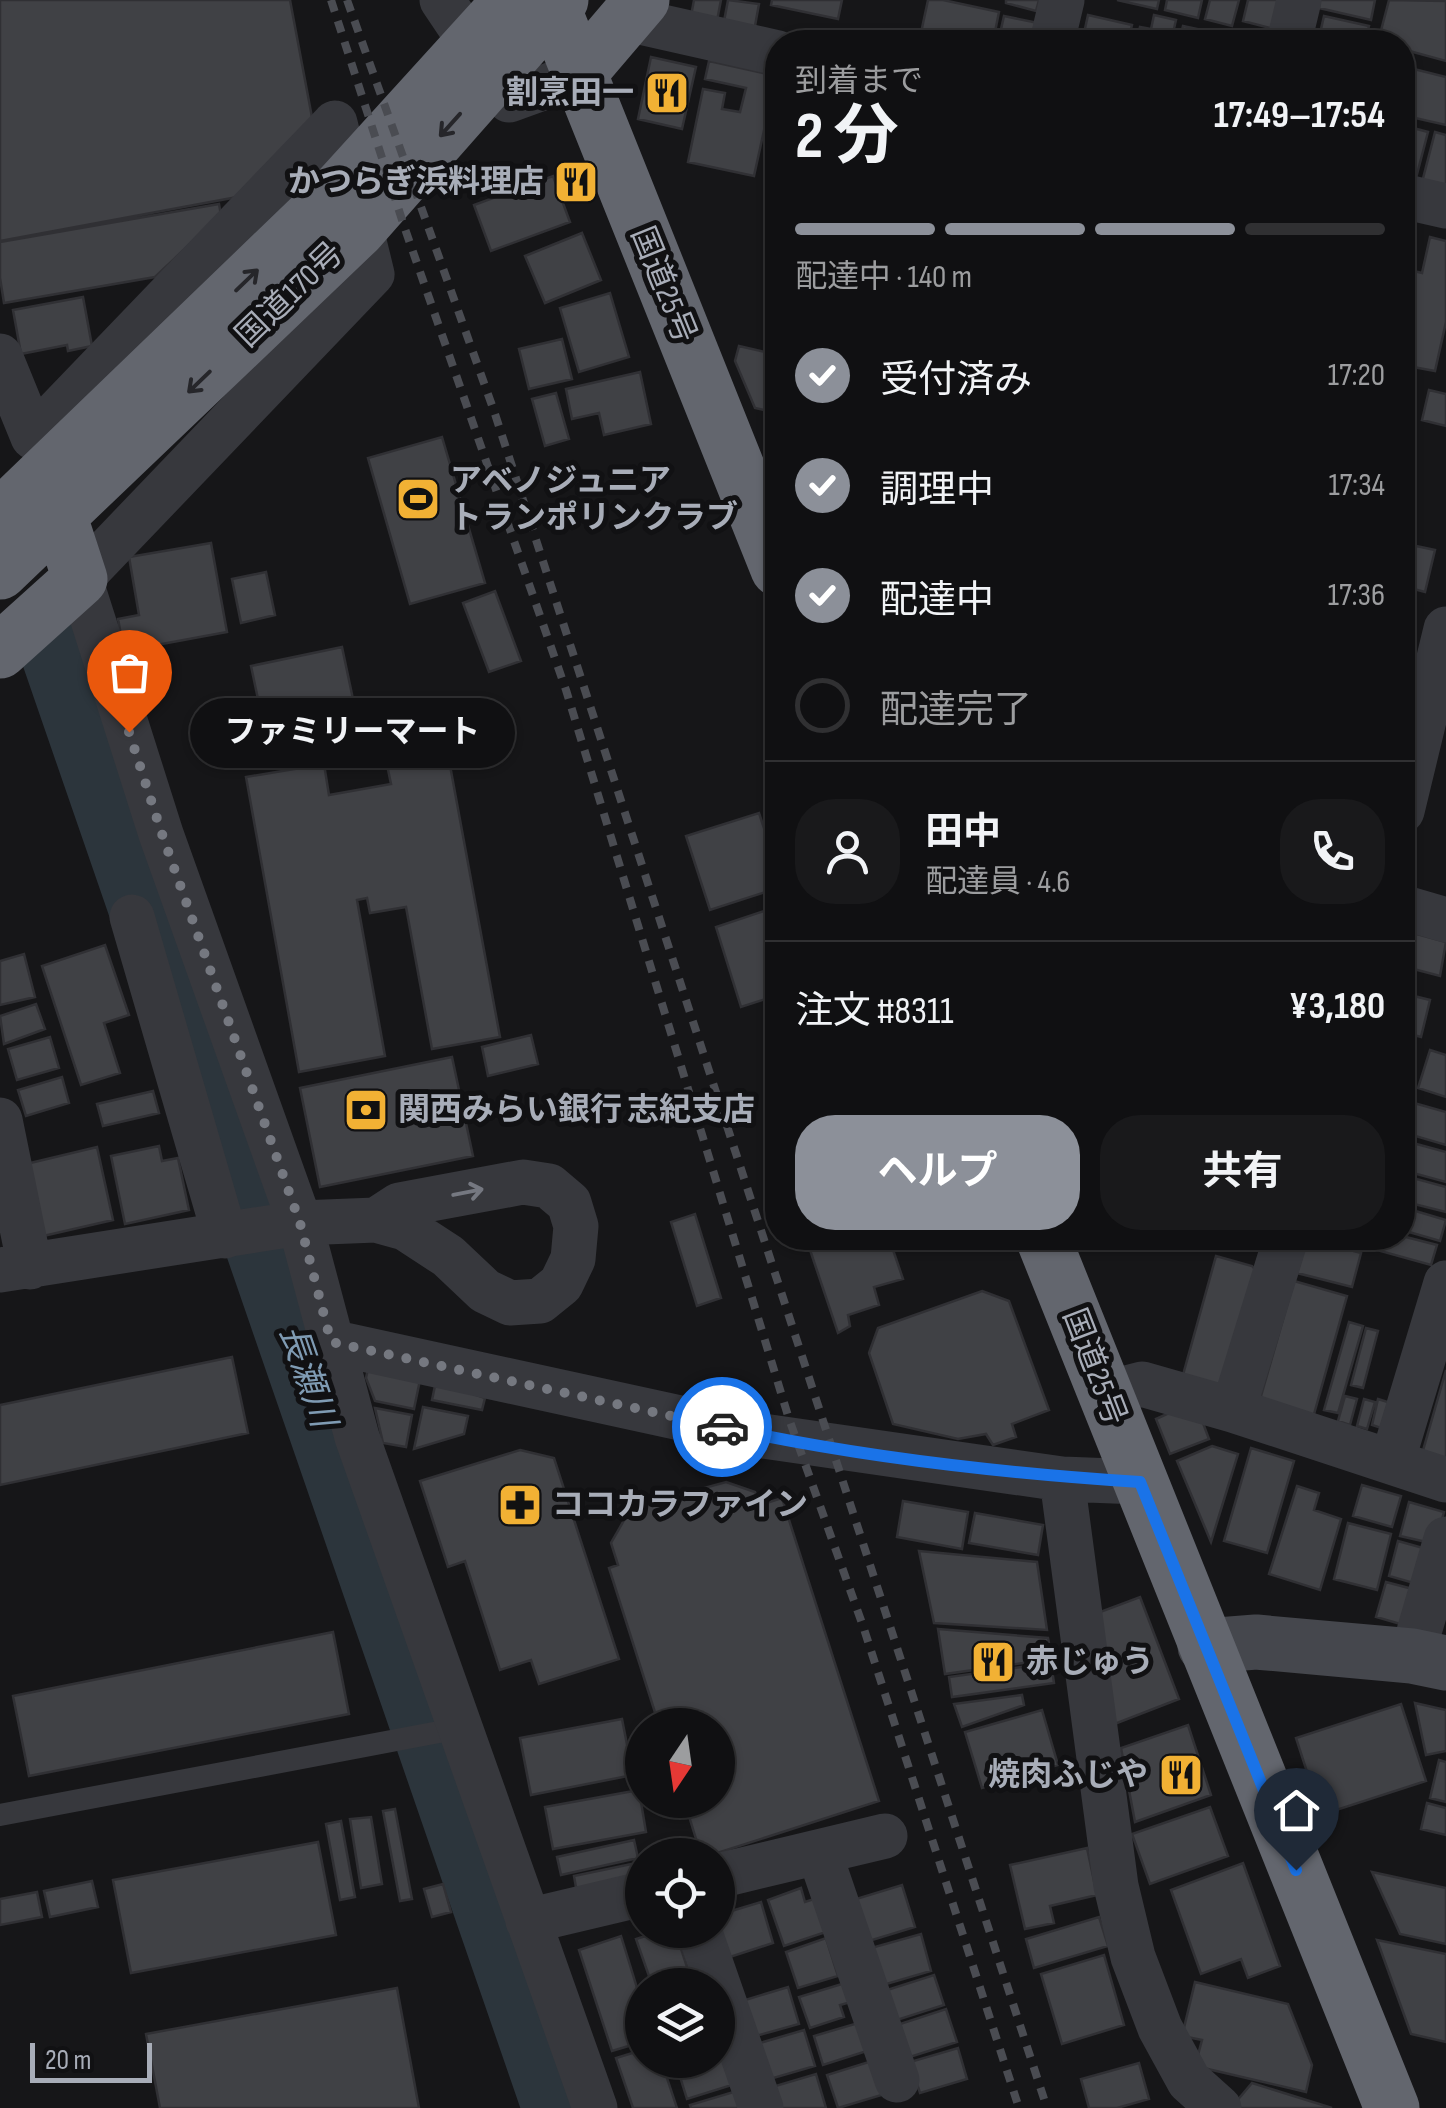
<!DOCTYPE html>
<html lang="ja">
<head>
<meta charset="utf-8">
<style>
	:root { --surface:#101012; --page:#19191b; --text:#f1f3f6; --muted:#9c9d9f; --line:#303032; --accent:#8c9099 }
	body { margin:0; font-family:"Sofia Sans Condensed","Noto Sans JP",sans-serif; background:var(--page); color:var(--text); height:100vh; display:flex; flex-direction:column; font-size:38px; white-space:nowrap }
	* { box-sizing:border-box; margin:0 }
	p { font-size:32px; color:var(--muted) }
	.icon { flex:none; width:55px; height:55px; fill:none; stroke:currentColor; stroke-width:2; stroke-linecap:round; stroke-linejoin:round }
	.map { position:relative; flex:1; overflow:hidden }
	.sheet { position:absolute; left:765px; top:30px; width:650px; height:1220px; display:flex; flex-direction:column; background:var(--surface); border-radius:40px; box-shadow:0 2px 8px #0004,0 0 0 2px var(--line) }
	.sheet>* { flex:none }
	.needle { width:65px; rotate:193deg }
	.fabs { position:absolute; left:625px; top:1708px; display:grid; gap:20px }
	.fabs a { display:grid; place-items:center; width:110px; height:110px; border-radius:50%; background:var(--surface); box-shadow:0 2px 8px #0004,0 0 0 2px var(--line); font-size:50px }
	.scale { position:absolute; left:30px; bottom:25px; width:122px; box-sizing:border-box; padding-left:10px; border:5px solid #a8adb8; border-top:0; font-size:28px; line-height:35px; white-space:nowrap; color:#a8adb8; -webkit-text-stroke:8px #111113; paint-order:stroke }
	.pin { position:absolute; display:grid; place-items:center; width:85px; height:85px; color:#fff; margin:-102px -42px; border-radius:50% 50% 50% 0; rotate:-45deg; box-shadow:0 0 10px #0007 }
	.pin .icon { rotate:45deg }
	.courier { position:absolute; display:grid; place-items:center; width:100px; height:100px; margin:-50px; border:8px solid #1a73e8; border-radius:50%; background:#fff; color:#222; box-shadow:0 2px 12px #0007 }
	.bubble { position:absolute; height:70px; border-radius:35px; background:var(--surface); box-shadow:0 2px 8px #0004,0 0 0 2px var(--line); font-size:32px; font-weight:700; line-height:70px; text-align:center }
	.head em { font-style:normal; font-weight:700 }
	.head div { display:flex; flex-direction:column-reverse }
	.head { display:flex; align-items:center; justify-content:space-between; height:170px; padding:0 30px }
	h1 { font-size:65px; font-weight:700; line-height:75px }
	.bar { display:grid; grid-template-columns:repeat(4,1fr); gap:15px 10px; align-content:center; height:120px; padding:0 30px }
	.bar i { height:12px; border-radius:8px; background:var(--line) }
	.bar .current { background:var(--accent) }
	.bar p { grid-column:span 4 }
	.line { display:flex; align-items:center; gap:25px; padding:0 30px; border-top:2px solid var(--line) }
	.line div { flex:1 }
	.round { display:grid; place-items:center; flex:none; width:105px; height:105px; border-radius:40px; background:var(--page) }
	ol { padding:0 30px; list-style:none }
	li { display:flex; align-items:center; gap:30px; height:110px }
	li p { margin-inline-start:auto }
	li .icon { padding:10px; border-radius:50%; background:var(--accent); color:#fff; stroke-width:4 }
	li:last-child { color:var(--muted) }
	li i { width:55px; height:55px; border:5px solid var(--line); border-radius:50% }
	.button { display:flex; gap:20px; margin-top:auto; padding:20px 30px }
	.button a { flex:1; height:115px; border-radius:40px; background:var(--accent); color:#fff; font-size:40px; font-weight:700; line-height:115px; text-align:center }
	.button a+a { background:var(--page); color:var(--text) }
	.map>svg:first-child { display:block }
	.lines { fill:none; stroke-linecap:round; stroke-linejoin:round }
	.river { stroke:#2c353c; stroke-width:75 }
	.building { fill:#404145; stroke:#303034; stroke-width:2.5 }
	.lane { stroke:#37383d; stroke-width:22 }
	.street { stroke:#37383d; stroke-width:45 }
	.secondary { stroke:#45474d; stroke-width:55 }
	.highway { stroke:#63666e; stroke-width:55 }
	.rail { stroke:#4a4c52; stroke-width:8; stroke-dasharray:12 10; stroke-linecap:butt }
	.oneway { stroke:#26262a }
	.oneway2 { stroke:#757881 }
	.done { stroke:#757880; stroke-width:10; stroke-dasharray:0 18 }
	.route { stroke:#1a73e8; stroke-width:12 }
	.labels { text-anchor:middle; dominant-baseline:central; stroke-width:10; stroke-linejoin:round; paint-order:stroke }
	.poi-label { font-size:32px; font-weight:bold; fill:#a8adb8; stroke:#111113; text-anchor:start }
	.street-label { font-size:32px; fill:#a8adb8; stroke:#111113 }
	.water-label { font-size:35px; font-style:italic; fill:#7f9bb3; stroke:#111113 }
</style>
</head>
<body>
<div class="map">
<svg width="1446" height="2108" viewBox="0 0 1446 2108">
	<rect width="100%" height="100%" fill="#161618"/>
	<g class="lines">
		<!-- river -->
		<path class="river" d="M55,644L560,2108"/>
	</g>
	<!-- building -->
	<path class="building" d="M0,0H290L314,128L248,195L0,241Z
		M694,0H721L716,26L690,21Z
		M728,0L759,4L753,37L722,32Z
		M772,0H842L838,19L771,5Z
		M928,0H943L999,12L993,42H919Z
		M1006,0H1039L1036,11L1006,3Z
		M1117,0H1159L1157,9Z
		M1167,0H1202L1198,18L1165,10Z
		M1210,0H1239L1232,26L1205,19Z
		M1248,0H1285L1278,30L1243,21Z
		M1320,0H1375L1371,20L1319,8Z
		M1389,0L1446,1V61L1402,49V42H1378Z
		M1088,15L1132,25L1128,42H1082Z
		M1154,15L1176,20L1171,42H1136L1140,27L1151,29Z
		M1004,16L1038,23L1034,42H998Z
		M1324,16L1369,26L1365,41L1318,42Z
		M1183,26L1211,32L1209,42H1179Z
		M651,57L696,67L682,129L638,119Z
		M709,61L776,76L754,176L688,162L703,89L725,93L722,109L740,112L746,88L705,79Z
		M1406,67L1446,77V125L1402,115Z
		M1402,125L1428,132L1415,182L1402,179Z
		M1435,132L1446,135V196L1420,190Z
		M553,176L570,222L491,251L474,205Z
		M219,204L221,215L155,277L4,303L0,278V242Z
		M582,233L601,280L545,303L525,256Z
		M1430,237L1446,241V322L1435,371L1402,365V322L1414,271L1422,273Z
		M610,293L629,357L579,372L560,308Z
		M83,297L92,346L68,351L67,345L21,354L13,310Z
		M562,339L572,379L529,389L519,349Z
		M739,346L778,355V413L755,408L735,361Z
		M640,372L651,424L604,435L599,413L572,419L566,389Z
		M1402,384L1414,387L1407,416L1402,415Z
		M1429,390L1446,394V426L1422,420Z
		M556,393L569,439L545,446L532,399Z
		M442,437L485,583L410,604L368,458Z
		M211,543L227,632L124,651L118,619L139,615L129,557Z
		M1402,543L1435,550L1425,592L1402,586Z
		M266,572L275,615L241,623L232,579Z
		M495,591L521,661L489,672L463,603Z
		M342,647L361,737L270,756L251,666Z
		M447,749L500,1037L432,1049L406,907L370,913L367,898L357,900L385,1056L299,1072L246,777L324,764L329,795L391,784L386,760Z
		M759,813L778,870V888L710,910L686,836Z
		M767,910L778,943V995L741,1007L716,927Z
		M1402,930L1446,942L1440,976L1402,966Z
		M105,945L129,1015L104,1023L120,1073L81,1085L42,966Z
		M24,954L35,997L0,1005V961Z
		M1402,993L1430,1000L1421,1037L1402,1032Z
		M36,1004L45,1029L4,1044L0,1016Z
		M531,1035L538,1064L488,1076L482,1047Z
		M50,1037L59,1068L17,1080L8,1049Z
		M1430,1050L1446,1055V1097L1418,1088Z
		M452,1057L473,1156L320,1187L300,1088Z
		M62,1077L69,1103L26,1116L18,1090Z
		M153,1091L159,1113L103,1126L97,1104Z
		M1414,1103L1446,1112V1145L1405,1133Z
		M1402,1140L1446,1152V1182L1402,1170Z
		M159,1146L162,1161L178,1158L189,1210L125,1224L111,1156Z
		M97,1147L113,1220L39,1237L22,1165Z
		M1402,1175L1446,1187V1212L1402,1201Z
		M1402,1207L1446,1220L1440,1241L1402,1230Z
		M695,1214L721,1298L697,1306L671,1222Z
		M1402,1236L1437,1245L1431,1265L1373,1249L1376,1238Z
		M806,1238H889L903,1279L874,1287L879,1305L848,1315L850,1326L838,1333Z
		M1307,1238L1361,1253L1352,1287L1297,1273Z
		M1216,1256L1252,1266L1261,1276L1222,1392L1181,1382Z
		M1294,1281L1347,1296L1311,1425L1257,1410Z
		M982,1291L1009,1301L1049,1410L1012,1424L1016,1437L993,1445L986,1434L958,1439L893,1424L869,1353L878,1328Z
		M1349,1322L1363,1326L1338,1413L1324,1410Z
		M1366,1328L1378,1331L1363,1388L1351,1385Z
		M232,1357L248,1433L0,1485V1405Z
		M368,1369L420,1380L414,1409L375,1401L366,1378Z
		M1446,1370V1461L1422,1454Z
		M436,1381L485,1398L482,1410L432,1400Z
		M1345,1396L1357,1399L1350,1425L1338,1421Z
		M1364,1399L1375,1402L1367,1429L1357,1426Z
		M1378,1399L1391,1403L1384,1429L1372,1425Z
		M423,1407L468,1416L464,1434L414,1449Z
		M375,1408L412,1415L406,1447L383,1443Z
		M1169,1413L1203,1423L1209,1439L1170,1454L1156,1419Z
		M1212,1446L1238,1454L1211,1542L1177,1461Z
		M1251,1448L1294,1461L1267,1553L1224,1541Z
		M520,1450L554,1458L619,1659L539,1684L531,1660L500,1670L465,1561L448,1567L420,1481Z
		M726,1482L755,1492L760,1505L782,1498L879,1801L711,1855H701L684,1800H718V1725H659L609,1568L618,1565L611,1543L631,1508Z
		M1362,1485L1401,1496L1392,1527L1353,1516Z
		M1297,1486L1319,1493L1314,1510L1341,1519L1320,1590L1269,1574Z
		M903,1501L968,1512L962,1549L897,1537Z
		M1409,1502L1444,1512L1435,1544L1400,1536Z
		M975,1513L1043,1525L1038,1555L969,1543Z
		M1348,1523L1391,1534L1377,1590L1334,1579Z
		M1398,1541L1434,1551L1424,1586L1389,1576Z
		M919,1551L1037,1562L1047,1630L934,1623Z
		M1386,1582L1424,1592L1414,1628L1376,1617Z
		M1140,1597L1179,1699L1112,1725L1100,1612Z
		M938,1629L1048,1638L1052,1659L945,1674Z
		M333,1632L349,1714L29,1776L13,1696Z
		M1051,1663L1054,1683L952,1697L949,1677Z
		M1022,1695L1024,1705L962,1727L954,1704Z
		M1415,1703L1446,1710V1751L1426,1755Z
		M1401,1704L1426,1781L1321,1815L1296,1738Z
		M1042,1710L1058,1765L982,1788L965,1732Z
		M622,1719L633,1775L531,1795L520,1738Z
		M1188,1725L1211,1795L1135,1822L1121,1748Z
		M1439,1760L1446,1762V1802L1430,1798Z
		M639,1790L646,1832L553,1849L545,1807Z
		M1427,1803L1446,1808V1835L1421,1829Z
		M1210,1807L1228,1856L1150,1884L1132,1834Z
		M395,1809L412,1899L400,1901L383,1811Z
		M371,1817L382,1884L361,1888L350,1819Z
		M341,1821L355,1897L340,1900L326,1824Z
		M634,1840L638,1858L561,1875L557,1857Z
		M318,1842L336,1935L131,1973L113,1880Z
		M1087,1848L1097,1895L1050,1906L1054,1923L1025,1929L1010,1865Z
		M641,1862L642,1886L578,1899L574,1876Z
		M1243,1863L1280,1966L1248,1978L1241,1959L1201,1974L1171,1890Z
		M1372,1872L1446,1888V1944L1400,1934Z
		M92,1881L98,1907L50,1917L44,1891Z
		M443,1884L451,1912L432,1917L424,1889Z
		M902,1885L915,1927L869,1941L856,1899Z
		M801,1888L805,1902L814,1899L826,1932L784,1946L768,1900Z
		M37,1892L42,1917L0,1925V1899Z
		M761,1902L773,1943L727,1958L718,1928V1915Z
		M1099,1917L1108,1946L1034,1968L1026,1939Z
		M664,1930H675L687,1967L650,1979L636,1939Z
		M921,1934L931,1971L883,1985L871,1948Z
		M621,1936L642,2004V2042L612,2051L579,1950Z
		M826,1938L838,1976L798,1988L786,1952Z
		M1377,1940L1446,1954V2042L1411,2034Z
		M1104,1955L1124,2025L1062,2044L1041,1974Z
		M690,1975L694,1985H659Z
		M934,1975L944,2005L897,2020L887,1990Z
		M1195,1982L1288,2004L1312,2065L1306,2092L1195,2066L1202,2040L1182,2036Z
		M845,1983L851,2002L840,2005L844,2017L810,2028L799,1997Z
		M788,1987L799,2024L756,2036L745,2000Z
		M397,1988L419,2108H160L146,2034Z
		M946,2009L957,2042L910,2057L900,2024Z
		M858,2023L867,2051L823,2065L814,2036Z
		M804,2030L815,2066L770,2079L760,2043Z
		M958,2048L967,2079L920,2093L910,2062Z
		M642,2050V2060H661L677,2108H633L616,2058Z
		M723,2054L732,2085L687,2099L677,2067L702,2060H718V2055Z
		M875,2060L885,2094L838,2108L827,2075Z
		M1139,2063L1149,2099L1117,2108H1089L1081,2079Z
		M816,2074L826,2108H778L772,2087Z
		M1252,2083L1332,2108H1241L1235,2103Z
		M740,2090L746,2108H691L690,2105Z"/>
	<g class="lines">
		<!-- lane -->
		<path class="lane" d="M0,1815L460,1728"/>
		<!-- street -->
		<path class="street" d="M442,0L509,100L578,75
			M627,19L778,53
			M1052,42L1062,0
			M1289,42L1299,0
			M335,123L372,274L80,579L161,834L300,1223L357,1437L595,2108
			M1402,196L1446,206
			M0,356L33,437L335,123
			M1402,811L1446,629
			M1402,907L1446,920
			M132,917L225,1236
			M0,1120L30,1267
			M0,1270L300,1223L376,1220L405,1228L448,1256L485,1291L510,1303L540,1301L561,1284L573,1259L576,1226L569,1203L549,1186L523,1182L399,1205L376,1220
			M331,1342L763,1436L1062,1479L1139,1482
			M1103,1394L1142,1384L1233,1410L1446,1480
			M1233,1410L1286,1238
			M1392,1462L1446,1283
			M1062,1479L1116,1886L1133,1957L1160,2028L1189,2081L1219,2108
			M1412,1656L1446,1539
			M819,1852L897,2080
			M718,1876L885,1836
			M528,1921L642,1894
			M699,1930L761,2108"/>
		<!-- secondary -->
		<path class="secondary" d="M1205,1646L1256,1642L1412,1656L1446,1663"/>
		<!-- highway -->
		<path class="highway" d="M550,0L778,569
			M578,75L642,0
			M0,517L332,197L511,0
			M0,572L358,230L561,0
			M0,651L80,579L50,487
			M1043,1238L1392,2108"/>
		<!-- rail -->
		<path class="rail" d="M331,0L404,226L566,690L789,1419L863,1626L1019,2108
			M347,0L494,411L1047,2108"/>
	</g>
	<!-- one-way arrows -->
	<defs><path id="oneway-shaft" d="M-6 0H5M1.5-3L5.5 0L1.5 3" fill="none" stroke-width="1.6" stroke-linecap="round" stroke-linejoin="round" transform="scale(2.5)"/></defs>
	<g class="oneway">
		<use href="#oneway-shaft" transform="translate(450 125) rotate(132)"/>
		<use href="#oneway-shaft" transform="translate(247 280) rotate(-44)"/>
		<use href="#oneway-shaft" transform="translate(199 382) rotate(136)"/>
	</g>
	<use class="oneway2" href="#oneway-shaft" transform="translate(468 1192) rotate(-11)"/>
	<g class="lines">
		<!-- done -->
		<path class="done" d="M129,732L162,834L300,1223L331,1342L722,1427"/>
		<!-- route -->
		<path class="route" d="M722,1427C859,1457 1000,1473 1140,1482L1296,1870"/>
	</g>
	<!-- icons -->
	<defs>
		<symbol id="restaurant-square" viewBox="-11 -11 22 22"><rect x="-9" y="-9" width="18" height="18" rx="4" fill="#f2b134" stroke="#111113"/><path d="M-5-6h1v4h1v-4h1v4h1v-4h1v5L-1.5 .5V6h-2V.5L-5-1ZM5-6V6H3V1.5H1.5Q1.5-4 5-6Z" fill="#111"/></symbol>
		<symbol id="stadium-square" viewBox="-11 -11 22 22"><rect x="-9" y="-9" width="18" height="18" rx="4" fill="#f2b134" stroke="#111113"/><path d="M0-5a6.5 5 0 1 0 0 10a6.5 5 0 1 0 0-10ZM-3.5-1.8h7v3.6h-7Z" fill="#111"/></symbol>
		<symbol id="bank-square" viewBox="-11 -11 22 22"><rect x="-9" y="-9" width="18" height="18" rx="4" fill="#f2b134" stroke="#111113"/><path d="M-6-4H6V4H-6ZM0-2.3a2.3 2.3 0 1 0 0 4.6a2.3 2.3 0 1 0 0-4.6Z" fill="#111"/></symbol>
		<symbol id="pharmacy-square" viewBox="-11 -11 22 22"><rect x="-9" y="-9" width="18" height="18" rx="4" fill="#f2b134" stroke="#111113"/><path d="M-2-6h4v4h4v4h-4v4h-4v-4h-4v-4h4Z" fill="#111"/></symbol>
	</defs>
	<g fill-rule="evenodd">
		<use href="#restaurant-square" x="642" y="68" width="50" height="50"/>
		<use href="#restaurant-square" x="551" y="157" width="50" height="50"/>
		<use href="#stadium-square" x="393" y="474" width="50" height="50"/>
		<use href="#bank-square" x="341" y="1085" width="50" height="50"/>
		<use href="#pharmacy-square" x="495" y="1480" width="50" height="50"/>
		<use href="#restaurant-square" x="968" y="1637" width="50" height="50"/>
		<use href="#restaurant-square" x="1156" y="1750" width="50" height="50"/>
	</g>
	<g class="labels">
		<!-- poi labels -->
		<g class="poi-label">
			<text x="634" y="93" text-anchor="end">割烹田一</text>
			<text x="544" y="182" text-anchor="end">かつらぎ浜料理店</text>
			<text x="450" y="481">アベノジュニア<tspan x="450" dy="37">トランポリンクラブ</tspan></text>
			<text x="398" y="1110">関西みらい銀行 志紀支店</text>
			<text x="552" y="1505">ココカラファイン</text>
			<text x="1026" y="1662">赤じゅう</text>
			<text x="1148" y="1775" text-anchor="end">焼肉ふじや</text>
		</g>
		<!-- street labels -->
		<g class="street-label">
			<text transform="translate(663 285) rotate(68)">国道25号</text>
			<text transform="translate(290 295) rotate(-44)">国道170号</text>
			<text transform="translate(1094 1367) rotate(69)">国道25号</text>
		</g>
		<!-- water labels -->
		<g class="water-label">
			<text transform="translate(307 1376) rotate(71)">長瀬川</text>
		</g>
	</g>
</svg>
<div class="fabs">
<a><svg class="needle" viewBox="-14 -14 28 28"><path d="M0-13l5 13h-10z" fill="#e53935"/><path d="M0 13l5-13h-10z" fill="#9c9d9f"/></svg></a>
<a><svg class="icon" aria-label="locate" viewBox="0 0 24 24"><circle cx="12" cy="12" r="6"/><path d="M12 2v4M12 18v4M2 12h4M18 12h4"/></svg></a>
<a><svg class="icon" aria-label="layers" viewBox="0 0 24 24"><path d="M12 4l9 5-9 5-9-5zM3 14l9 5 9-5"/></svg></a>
</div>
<div class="scale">20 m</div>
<div class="pin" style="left:129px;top:732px;background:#ea580c"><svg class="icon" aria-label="bag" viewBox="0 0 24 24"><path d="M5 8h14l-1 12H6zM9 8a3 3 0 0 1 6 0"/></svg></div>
<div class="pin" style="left:1296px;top:1870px;background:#1f2937"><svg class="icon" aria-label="home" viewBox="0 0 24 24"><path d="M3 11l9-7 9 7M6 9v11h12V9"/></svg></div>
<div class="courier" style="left:722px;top:1427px"><svg class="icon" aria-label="car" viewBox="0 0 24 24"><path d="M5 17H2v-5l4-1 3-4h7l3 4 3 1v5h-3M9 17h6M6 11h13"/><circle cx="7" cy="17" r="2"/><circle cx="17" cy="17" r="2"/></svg></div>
<div class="bubble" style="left:190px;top:698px;width:325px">ファミリーマート</div>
<section class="sheet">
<div class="head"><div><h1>2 分</h1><p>到着まで</p></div><em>17:49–17:54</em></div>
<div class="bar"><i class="current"></i><i class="current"></i><i class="current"></i><i></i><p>配達中 · 140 m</p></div>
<ol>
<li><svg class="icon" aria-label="check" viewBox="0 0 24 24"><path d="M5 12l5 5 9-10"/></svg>受付済み<p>17:20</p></li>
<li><svg class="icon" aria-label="check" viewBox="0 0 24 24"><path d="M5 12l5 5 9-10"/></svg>調理中<p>17:34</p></li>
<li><svg class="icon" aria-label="check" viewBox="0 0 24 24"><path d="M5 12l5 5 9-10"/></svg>配達中<p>17:36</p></li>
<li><i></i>配達完了</li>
</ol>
<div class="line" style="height:180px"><a class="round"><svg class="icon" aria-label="person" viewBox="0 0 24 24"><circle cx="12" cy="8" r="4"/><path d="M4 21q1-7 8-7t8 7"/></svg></a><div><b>田中</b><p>配達員 · 4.6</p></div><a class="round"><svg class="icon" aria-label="phone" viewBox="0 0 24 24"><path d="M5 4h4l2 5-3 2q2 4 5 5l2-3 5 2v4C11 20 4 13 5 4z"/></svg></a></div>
<div class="line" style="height:130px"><div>注文 #8311</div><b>¥3,180</b></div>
<div class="button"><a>ヘルプ</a><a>共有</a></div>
</section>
</div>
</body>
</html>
